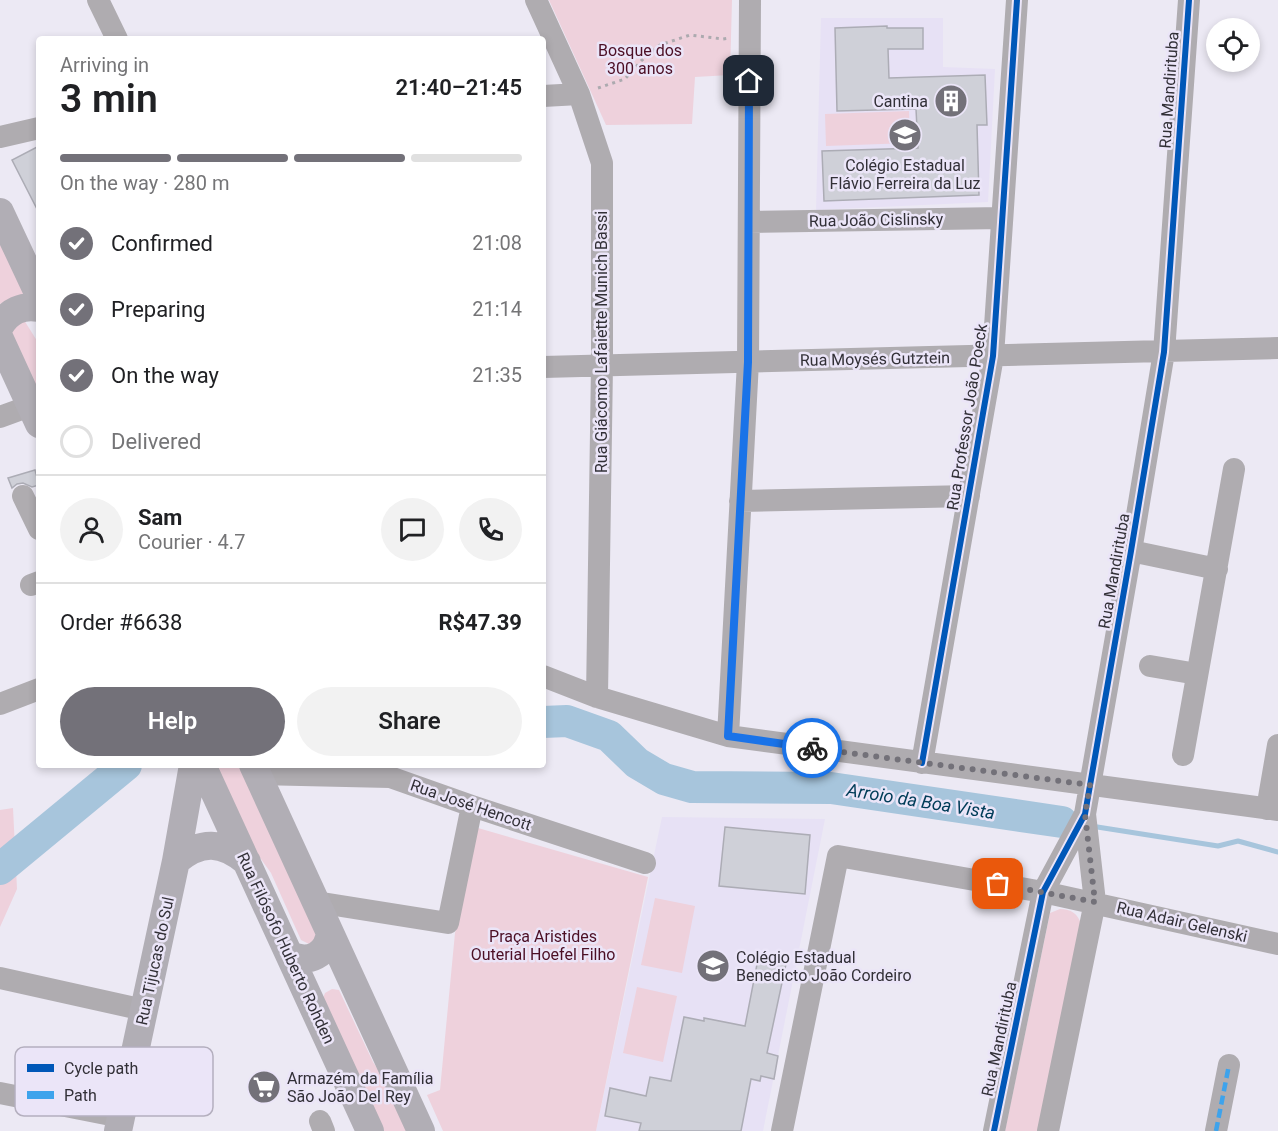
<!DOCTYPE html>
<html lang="en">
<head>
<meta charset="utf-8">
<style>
	:root { --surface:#fff; --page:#f2f2f2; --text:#202124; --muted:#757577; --line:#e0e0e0; --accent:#737179 }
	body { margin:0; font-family:Roboto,sans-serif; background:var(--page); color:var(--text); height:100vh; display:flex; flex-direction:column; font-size:22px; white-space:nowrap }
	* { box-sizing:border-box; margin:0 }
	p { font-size:20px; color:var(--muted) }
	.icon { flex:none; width:33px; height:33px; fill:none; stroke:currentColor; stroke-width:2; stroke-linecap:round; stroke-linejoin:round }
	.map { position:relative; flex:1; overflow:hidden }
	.sheet { position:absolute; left:36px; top:36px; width:510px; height:732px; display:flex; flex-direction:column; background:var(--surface); border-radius:6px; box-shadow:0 3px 9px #0003 }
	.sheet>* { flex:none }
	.buttons { position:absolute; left:1206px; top:18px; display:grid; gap:12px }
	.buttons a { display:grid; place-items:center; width:54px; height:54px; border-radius:50%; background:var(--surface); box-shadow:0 3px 9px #0003; font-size:30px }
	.pin { position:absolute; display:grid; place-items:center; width:51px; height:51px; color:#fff; margin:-26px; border-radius:12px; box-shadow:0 3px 9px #0006 }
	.courier { position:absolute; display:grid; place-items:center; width:60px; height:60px; margin:-30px; border:4px solid #1a73e8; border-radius:50%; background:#fff; color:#222; box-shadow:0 2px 8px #0007 }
	.summary em { font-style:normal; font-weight:600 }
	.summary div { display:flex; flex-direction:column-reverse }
	.summary { display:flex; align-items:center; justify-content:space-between; height:102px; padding:0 24px }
	h1 { font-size:39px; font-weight:600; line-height:45px }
	.bar { display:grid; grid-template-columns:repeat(4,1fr); gap:9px 6px; align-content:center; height:72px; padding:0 24px }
	.bar i { height:8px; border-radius:4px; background:var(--line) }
	.bar .selected { background:var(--accent) }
	.bar p { grid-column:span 4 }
	.line { display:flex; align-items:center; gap:15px; padding:0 24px; border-top:2px solid var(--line) }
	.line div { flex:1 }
	.round { display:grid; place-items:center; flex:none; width:63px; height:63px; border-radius:32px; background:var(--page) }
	ol { padding:0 24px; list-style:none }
	li { display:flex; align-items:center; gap:18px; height:66px }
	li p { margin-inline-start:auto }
	li .icon { padding:6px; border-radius:50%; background:var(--accent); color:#fff; stroke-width:4 }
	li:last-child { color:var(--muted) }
	li i { width:33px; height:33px; border:3px solid var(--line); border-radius:50% }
	.primary-button { display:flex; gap:12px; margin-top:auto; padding:12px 24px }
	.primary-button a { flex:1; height:69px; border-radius:36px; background:var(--accent); color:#fff; font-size:24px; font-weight:600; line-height:69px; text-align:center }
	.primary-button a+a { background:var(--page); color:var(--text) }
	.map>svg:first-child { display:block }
	.built { fill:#e7e1f5 }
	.green { fill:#eed1dc }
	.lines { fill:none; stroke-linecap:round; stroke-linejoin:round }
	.stream { stroke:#a7c5dc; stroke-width:5 }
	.river { stroke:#a7c5dc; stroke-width:32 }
	.building { fill:#cfd0d8; stroke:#acacb5; stroke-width:1.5 }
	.path { stroke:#acaaaf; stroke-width:3; stroke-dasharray:3 4.5; stroke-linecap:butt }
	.minor { stroke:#afacb0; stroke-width:22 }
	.major { stroke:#b1aeb5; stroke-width:28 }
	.quiet { stroke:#3ea3ec; stroke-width:4.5; stroke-dasharray:9 4.5; stroke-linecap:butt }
	.cycleway-casing { stroke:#ebe5f8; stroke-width:10 }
	.cycleway { stroke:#0057b8; stroke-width:6 }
	.done { stroke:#737179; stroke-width:6; stroke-dasharray:0 10.8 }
	.route { stroke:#1a73e8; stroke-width:8 }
	.labels { text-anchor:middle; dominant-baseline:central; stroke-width:5; stroke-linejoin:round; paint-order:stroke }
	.park-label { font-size:16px; fill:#4c0f25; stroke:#ebe5f8 }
	.street-label { font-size:16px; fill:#323037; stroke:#ebe5f8 }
	.poi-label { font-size:16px; fill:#323037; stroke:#ebe5f8; text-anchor:start }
	.water-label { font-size:18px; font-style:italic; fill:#003c58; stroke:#ebe5f8 }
	.key { fill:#ebe5f8; stroke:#b4afbe; stroke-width:1.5 }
	.key-label { font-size:16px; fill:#323037 }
</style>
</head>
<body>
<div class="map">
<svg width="1278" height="1131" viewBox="0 0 1278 1131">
	<rect width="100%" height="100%" fill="#ece9f4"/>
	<!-- built -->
	<path class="built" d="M821,18H943V67L995,69L988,202L816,210Z
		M662,817L825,819L763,1131H596Z"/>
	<!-- green -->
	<path class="green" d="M549,0H732L730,75L695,77L692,124L606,125Z
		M909,111L910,143L826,146L825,114Z
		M0,239L29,300H8L0,304Z
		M24,320L39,344V403L7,327Z
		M213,765H242L319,936L309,944L301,940L271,873L251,845Z
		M13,808L17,889L0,927V810Z
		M478,828L648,877L596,1131H443L427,1095L440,1090L455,933Z
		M655,898L695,906L682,973L641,965Z
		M1060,909C1071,909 1078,914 1081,924L1039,1131H1005L1050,913Z
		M637,987L677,996L663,1062L623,1053Z
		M332,989L339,990L373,1062L395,1095L411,1131H384L323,998L325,993Z"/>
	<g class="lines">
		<!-- stream -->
		<path class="stream" d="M1091,826L1218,846L1238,841L1278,852"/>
		<!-- river -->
		<path class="river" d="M543,722L567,721L609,736L637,763L664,779L692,787L831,788L1062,822
			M0,869L126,765"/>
	</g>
	<!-- building -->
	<path class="building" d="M887,26V28H923V49H888L889,78L985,75L987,125H977L979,195L824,201L822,151L918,148L916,109L837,111L835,28Z
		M39,146V213L12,160Z
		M35,470L39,485L32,487L23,483L17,484L12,488L8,478Z
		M725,827L810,835L805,894L719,886Z
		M758,959L786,964L767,1053L778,1056L774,1079L761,1076L760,1081L751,1079L741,1131H639L641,1123L605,1116L610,1088L646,1096L650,1077L671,1081L684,1017L704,1021V1018L745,1026Z"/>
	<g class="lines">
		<!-- path -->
		<path class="path" d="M598,88L625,79L642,60L660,45L690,35L723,39L730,38"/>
		<!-- minor -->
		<path class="minor" d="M98,0L117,39
			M536,0L579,94L602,163V365L597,697
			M543,96L579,94
			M0,137L39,128
			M749,222L1002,218
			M543,367L1278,348
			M0,417L30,406
			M23,496L39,529
			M740,501L969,496
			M1131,551L1217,569
			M31,585L39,582
			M1150,666L1197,674
			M543,676L597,697L728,736L1278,810
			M0,704L39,689
			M728,736L748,362L750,0
			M1183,755L1234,469
			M922,763L993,356L1017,0
			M257,774L390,777L472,806L645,863
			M1267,809L1278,745
			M316,902L448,923L472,806
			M0,978L144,1010
			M0,1093L121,1117
			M320,1121L324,1131
			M782,1131L838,856L1043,892L1278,944
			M994,1131L1043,892L1085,814L1131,551L1164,352L1189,0
			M1048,1131L1095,902L1085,814
			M1216,1131L1229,1065"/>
		<!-- major -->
		<path class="major" d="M0,212L39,295
			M0,326C9,311 22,305 39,308
			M0,339L39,424
			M202,765L370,1131
			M253,765L421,1131
			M176,861C201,840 222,841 247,862
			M290,955C309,964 327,955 330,933
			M118,1131L176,861L193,765"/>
		<!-- quiet -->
		<path class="quiet" d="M1216,1131L1229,1065"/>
		<defs>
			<path id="cycleway" d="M922,763L993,356L1017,0
				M994,1131L1043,892L1085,814L1131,551L1164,352L1189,0"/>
		</defs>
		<!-- cycleway casing -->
		<use href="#cycleway" class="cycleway-casing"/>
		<!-- cycleway -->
		<use href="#cycleway" class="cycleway"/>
	</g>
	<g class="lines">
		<!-- done -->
		<path class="done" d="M812,748L1090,785L1085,814L1095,902L998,884"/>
		<!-- route -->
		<path class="route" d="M749,81L748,362L728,736L812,748"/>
	</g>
	<!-- icons -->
	<defs>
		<symbol id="building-disc" viewBox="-11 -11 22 22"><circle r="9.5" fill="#737179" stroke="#ebe5f8"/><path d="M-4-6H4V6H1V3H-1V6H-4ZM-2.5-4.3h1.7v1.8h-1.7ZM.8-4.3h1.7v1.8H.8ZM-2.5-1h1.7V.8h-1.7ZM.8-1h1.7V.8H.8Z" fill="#fff"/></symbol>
		<symbol id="school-disc" viewBox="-11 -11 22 22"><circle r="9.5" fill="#737179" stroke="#ebe5f8"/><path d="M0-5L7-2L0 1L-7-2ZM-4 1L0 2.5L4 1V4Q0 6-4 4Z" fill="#fff"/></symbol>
		<symbol id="supermarket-disc" viewBox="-11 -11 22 22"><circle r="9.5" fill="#737179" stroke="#ebe5f8"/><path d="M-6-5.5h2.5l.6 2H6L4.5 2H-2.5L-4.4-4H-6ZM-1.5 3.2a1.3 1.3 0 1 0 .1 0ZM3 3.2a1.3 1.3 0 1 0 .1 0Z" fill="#fff"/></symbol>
	</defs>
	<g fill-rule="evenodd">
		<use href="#building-disc" x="932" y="82" width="38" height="38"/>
		<use href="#school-disc" x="886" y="116" width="38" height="38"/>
		<use href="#school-disc" x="694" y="947" width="38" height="38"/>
		<use href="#supermarket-disc" x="245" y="1068" width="38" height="38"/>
	</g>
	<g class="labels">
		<!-- park labels -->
		<g class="park-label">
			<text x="640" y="50">Bosque dos<tspan x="640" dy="18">300 anos</tspan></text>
			<text x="543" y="936">Praça Aristides<tspan x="543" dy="18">Outerial Hoefel Filho</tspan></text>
		</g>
		<!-- street labels -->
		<g class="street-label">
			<text transform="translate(1169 90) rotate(-86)">Rua Mandirituba</text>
			<text transform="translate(876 220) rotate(-1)">Rua João Cislinsky</text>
			<text transform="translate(601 342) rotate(-90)">Rua Giácomo Lafaiette Munich Bassi</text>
			<text transform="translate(875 359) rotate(-1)">Rua Moysés Gutztein</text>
			<text transform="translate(967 417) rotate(-81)">Rua Professor João Poeck</text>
			<text transform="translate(1114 571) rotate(-80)">Rua Mandirituba</text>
			<text transform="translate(471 805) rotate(19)">Rua José Hencott</text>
			<text transform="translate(1182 922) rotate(13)">Rua Adair Gelenski</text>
			<text transform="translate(286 948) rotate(65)">Rua Filósofo Huberto Rohden</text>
			<text transform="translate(155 961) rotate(-78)">Rua Tijucas do Sul</text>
			<text transform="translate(999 1039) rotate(-78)">Rua Mandirituba</text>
		</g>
		<!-- poi labels -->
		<g class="poi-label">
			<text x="928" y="101" text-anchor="end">Cantina</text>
			<text x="905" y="165" text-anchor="middle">Colégio Estadual<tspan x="905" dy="18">Flávio Ferreira da Luz</tspan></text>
			<text x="736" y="957">Colégio Estadual<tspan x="736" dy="18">Benedicto João Cordeiro</tspan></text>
			<text x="287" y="1078">Armazém da Família<tspan x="287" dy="18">São João Del Rey</tspan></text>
		</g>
		<!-- water labels -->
		<g class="water-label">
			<text transform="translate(921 801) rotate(9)">Arroio da Boa Vista</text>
		</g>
	</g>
	<!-- legend -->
	<rect x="15" y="1047" width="198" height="69" rx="9" class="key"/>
	<rect x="27" y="1064" width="27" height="8" fill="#0057b8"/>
	<rect x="27" y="1091" width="27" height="8" fill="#3ea3ec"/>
	<g class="key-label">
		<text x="64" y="1074">Cycle path</text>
		<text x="64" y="1101">Path</text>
	</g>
</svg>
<div class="buttons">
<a><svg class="icon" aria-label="locate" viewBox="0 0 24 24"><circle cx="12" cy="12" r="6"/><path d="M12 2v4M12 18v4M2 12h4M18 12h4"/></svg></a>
</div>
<div class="pin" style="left:998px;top:884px;background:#ea580c"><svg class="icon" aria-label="bag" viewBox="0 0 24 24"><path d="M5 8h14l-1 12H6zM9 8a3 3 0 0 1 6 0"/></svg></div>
<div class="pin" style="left:749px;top:81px;background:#1f2937"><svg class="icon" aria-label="home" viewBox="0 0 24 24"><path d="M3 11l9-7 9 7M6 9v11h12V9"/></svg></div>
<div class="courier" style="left:812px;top:748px"><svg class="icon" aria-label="bike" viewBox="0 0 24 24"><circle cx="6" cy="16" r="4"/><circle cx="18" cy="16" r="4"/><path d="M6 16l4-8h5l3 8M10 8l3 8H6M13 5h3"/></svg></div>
<section class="sheet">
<div class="summary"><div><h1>3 min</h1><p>Arriving in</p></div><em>21:40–21:45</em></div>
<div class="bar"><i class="selected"></i><i class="selected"></i><i class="selected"></i><i></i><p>On the way · 280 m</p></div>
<ol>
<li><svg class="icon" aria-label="check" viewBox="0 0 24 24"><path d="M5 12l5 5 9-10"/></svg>Confirmed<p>21:08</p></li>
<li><svg class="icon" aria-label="check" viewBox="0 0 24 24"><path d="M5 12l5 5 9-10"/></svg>Preparing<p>21:14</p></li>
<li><svg class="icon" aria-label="check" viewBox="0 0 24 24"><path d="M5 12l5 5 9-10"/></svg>On the way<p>21:35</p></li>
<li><i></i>Delivered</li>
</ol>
<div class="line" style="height:108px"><a class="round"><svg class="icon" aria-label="person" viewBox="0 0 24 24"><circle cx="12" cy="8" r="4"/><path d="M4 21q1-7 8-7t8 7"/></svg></a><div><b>Sam</b><p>Courier · 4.7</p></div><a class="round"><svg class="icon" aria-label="chat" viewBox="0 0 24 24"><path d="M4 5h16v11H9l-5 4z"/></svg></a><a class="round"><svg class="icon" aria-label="phone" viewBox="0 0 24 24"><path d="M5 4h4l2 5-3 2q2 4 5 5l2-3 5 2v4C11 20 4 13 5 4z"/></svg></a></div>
<div class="line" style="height:78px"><div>Order #6638</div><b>R$47.39</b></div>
<div class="primary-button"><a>Help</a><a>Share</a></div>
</section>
</div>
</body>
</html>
